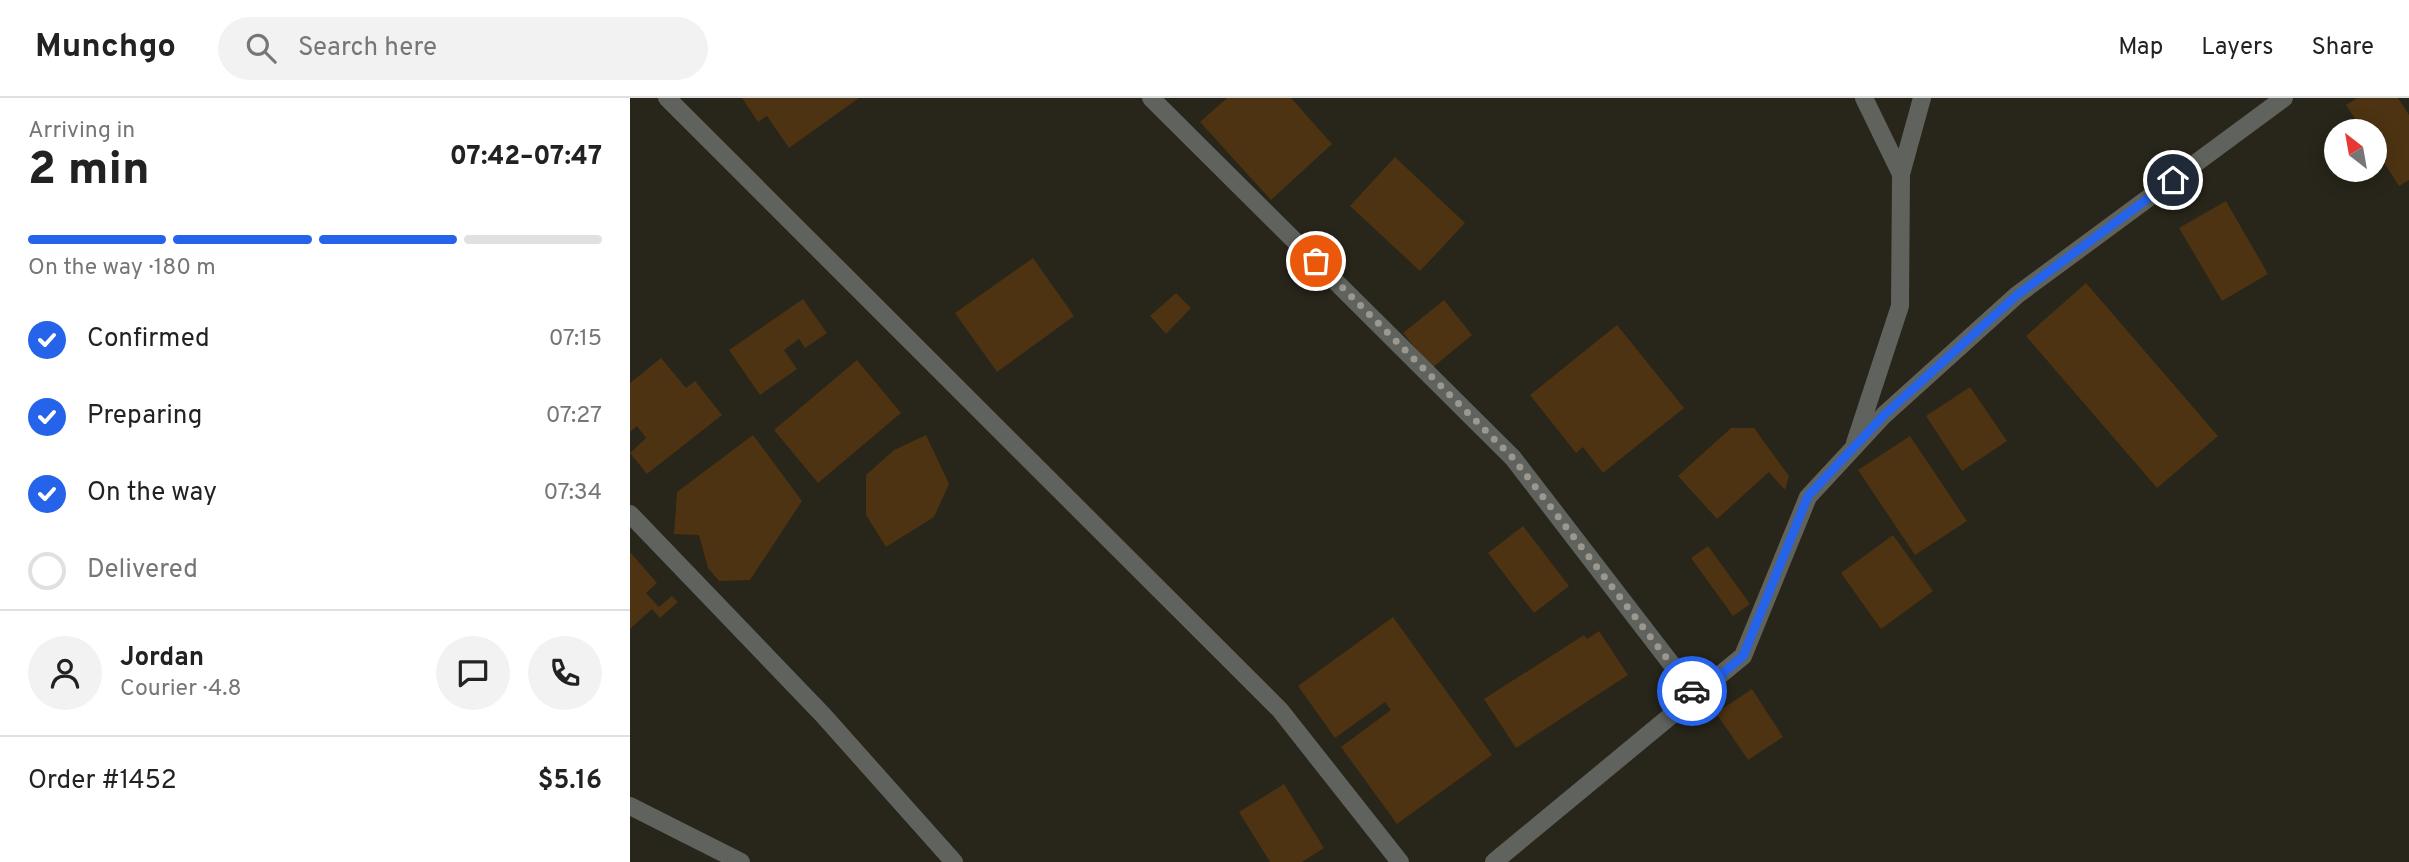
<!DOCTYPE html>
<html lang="en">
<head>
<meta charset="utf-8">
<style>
	:root { --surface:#fff; --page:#f2f2f2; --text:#222; --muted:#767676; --line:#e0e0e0; --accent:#2563eb }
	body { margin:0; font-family:Overpass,sans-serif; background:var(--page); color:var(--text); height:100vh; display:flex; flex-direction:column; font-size:26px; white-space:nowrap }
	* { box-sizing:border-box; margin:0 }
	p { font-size:23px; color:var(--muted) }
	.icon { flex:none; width:38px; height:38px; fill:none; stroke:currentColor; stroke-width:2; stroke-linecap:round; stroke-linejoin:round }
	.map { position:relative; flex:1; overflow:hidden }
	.drawer { display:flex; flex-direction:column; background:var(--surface); width:630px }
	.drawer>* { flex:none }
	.needle { width:46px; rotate:329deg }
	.fabs { position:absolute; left:1694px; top:21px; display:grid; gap:14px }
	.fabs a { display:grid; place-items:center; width:63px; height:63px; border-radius:50%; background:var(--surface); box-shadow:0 4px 18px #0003; font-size:35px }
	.pin { position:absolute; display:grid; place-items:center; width:60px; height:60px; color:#fff; margin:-30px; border:4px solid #fff; border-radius:50%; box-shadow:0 2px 7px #0007 }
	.courier { position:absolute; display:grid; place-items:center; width:70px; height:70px; margin:-35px; border:5px solid #2563eb; border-radius:50%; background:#fff; color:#222; box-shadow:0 2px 9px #0007 }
	.summary em { font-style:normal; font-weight:800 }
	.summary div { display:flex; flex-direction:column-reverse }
	.summary { display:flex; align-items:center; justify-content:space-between; height:119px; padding:0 28px }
	h1 { font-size:46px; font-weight:800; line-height:52px }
	.bar { display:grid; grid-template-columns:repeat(4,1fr); gap:10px 7px; align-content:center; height:84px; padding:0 28px }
	.bar i { height:9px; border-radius:5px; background:var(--line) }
	.bar .active { background:var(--accent) }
	.bar p { grid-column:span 4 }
	.line { display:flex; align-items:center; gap:18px; padding:0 28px; border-top:2px solid var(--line) }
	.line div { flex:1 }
	.round { display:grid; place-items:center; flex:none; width:74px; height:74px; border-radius:37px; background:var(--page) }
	ol { padding:0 28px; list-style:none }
	li { display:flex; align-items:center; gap:21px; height:77px }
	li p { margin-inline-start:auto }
	li .icon { padding:7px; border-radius:50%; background:var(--accent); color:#fff; stroke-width:4 }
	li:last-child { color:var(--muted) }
	li i { width:38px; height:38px; border:4px solid var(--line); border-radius:50% }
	header { display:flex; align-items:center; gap:42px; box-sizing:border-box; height:98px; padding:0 35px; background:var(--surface); border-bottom:2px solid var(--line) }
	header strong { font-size:33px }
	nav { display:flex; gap:38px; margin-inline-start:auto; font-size:24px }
	.search { width:490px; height:63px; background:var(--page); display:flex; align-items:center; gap:18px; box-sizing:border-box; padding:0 24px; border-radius:38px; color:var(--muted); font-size:26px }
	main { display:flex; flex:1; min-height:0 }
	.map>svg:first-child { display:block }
	.building { fill:#4d3311 }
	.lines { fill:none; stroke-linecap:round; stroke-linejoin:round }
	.minor { stroke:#60635d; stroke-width:18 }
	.done { stroke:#9a988f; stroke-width:7; stroke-dasharray:0 12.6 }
	.route { stroke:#2563eb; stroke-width:9 }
</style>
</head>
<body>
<header>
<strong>Munchgo</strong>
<div class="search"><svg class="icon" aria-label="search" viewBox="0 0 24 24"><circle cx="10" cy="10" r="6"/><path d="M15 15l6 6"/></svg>Search here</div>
<nav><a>Map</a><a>Layers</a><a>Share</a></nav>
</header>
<main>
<section class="drawer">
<div class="summary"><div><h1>2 min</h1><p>Arriving in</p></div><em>07:42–07:47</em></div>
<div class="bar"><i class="active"></i><i class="active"></i><i class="active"></i><i></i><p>On the way · 180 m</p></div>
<ol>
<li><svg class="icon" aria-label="check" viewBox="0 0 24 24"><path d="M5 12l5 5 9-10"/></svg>Confirmed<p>07:15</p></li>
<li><svg class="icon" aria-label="check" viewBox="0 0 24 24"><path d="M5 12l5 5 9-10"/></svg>Preparing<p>07:27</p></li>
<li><svg class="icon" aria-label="check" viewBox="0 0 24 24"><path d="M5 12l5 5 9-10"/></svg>On the way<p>07:34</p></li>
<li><i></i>Delivered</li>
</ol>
<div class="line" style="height:126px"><a class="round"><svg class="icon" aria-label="person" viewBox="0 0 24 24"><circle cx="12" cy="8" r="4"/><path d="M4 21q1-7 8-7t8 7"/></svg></a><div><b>Jordan</b><p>Courier · 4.8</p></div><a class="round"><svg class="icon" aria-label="chat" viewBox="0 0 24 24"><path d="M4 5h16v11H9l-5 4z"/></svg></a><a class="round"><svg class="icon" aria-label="phone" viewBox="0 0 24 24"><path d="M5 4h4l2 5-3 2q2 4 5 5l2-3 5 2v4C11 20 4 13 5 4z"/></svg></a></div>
<div class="line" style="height:91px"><div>Order #1452</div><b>$5.16</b></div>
</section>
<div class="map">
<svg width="1779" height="764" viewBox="0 0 1779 764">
	<rect width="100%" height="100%" fill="#28251a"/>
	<!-- building -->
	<path class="building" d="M112,0H229L159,50L137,18L128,24Z
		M597,0H661L702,46L641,102L570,24Z
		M1727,0H1768L1779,17V82L1769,88L1745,51V33H1733L1716,7Z
		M765,59L835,125L790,173L720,108Z
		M1596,103L1638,176L1592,203L1549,130Z
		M403,160L444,218L367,274L325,215Z
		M1456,185L1588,338L1527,390L1396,238Z
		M546,195L561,210L536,236L520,218Z
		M173,201L197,235L175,250L169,241L154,252L167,271L130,297L99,252Z
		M814,202L842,237L802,270L773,235Z
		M987,227L1054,310L973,375L953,349L946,355L900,297Z
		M31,260L56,290L65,283L92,317L17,376L0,355L16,340L7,328L0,334V285Z
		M227,262L271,315L188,385L144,332Z
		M1340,289L1377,343L1332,373L1296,318Z
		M1101,330H1124L1159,378L1155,392L1139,374L1087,421L1048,378Z
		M123,337L172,403L120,482L89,483L78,470L69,437L44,436L47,394Z
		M296,337L319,386L304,419L256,449L236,417V377L264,352Z
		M1280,338L1337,423L1285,457L1228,372Z
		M893,428L939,488L904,515L858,455Z
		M1263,437L1303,493L1251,531L1211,475Z
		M1078,448L1120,506L1103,518L1061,460Z
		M0,454L27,485L16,495L29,509L42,498L48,504L30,520L22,511L0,531Z
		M763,519L862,657L767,726L711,649L761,612L755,604L705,640L668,588Z
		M969,533L998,577L886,650L854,601L954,537L957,541Z
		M1122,591L1153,639L1118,662L1086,615Z
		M654,686L694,750L672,764H640L609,714Z"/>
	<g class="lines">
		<!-- minor -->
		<path class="minor" d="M37,0L650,612L770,764
			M521,0L883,360L1066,598
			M1271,76L1292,0
			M1225,345L1270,208L1271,76L1234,0
			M0,416L193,617L324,764
			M0,708L111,764
			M864,764L1113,558L1178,399L1254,317L1387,197L1654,0"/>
	</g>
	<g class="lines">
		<!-- done -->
		<path class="done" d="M686,163L883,360L1062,593"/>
		<!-- route -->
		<path class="route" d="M1062,593L1066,598L1113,558L1178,398L1254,317L1387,197L1543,82"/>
	</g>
</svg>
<div class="fabs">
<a><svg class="needle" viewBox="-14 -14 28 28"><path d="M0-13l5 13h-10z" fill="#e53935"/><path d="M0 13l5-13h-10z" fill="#767676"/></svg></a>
</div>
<div class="pin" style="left:686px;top:163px;background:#ea580c"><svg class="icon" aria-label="bag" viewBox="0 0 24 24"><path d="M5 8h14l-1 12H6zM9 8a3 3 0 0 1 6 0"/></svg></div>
<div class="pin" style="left:1543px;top:82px;background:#1f2937"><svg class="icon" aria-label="home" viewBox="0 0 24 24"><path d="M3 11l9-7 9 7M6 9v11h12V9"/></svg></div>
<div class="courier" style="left:1062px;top:593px"><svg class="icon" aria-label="car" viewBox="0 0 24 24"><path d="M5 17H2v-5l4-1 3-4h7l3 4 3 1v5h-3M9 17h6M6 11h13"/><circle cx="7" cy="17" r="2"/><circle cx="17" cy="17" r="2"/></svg></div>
</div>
</main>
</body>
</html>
